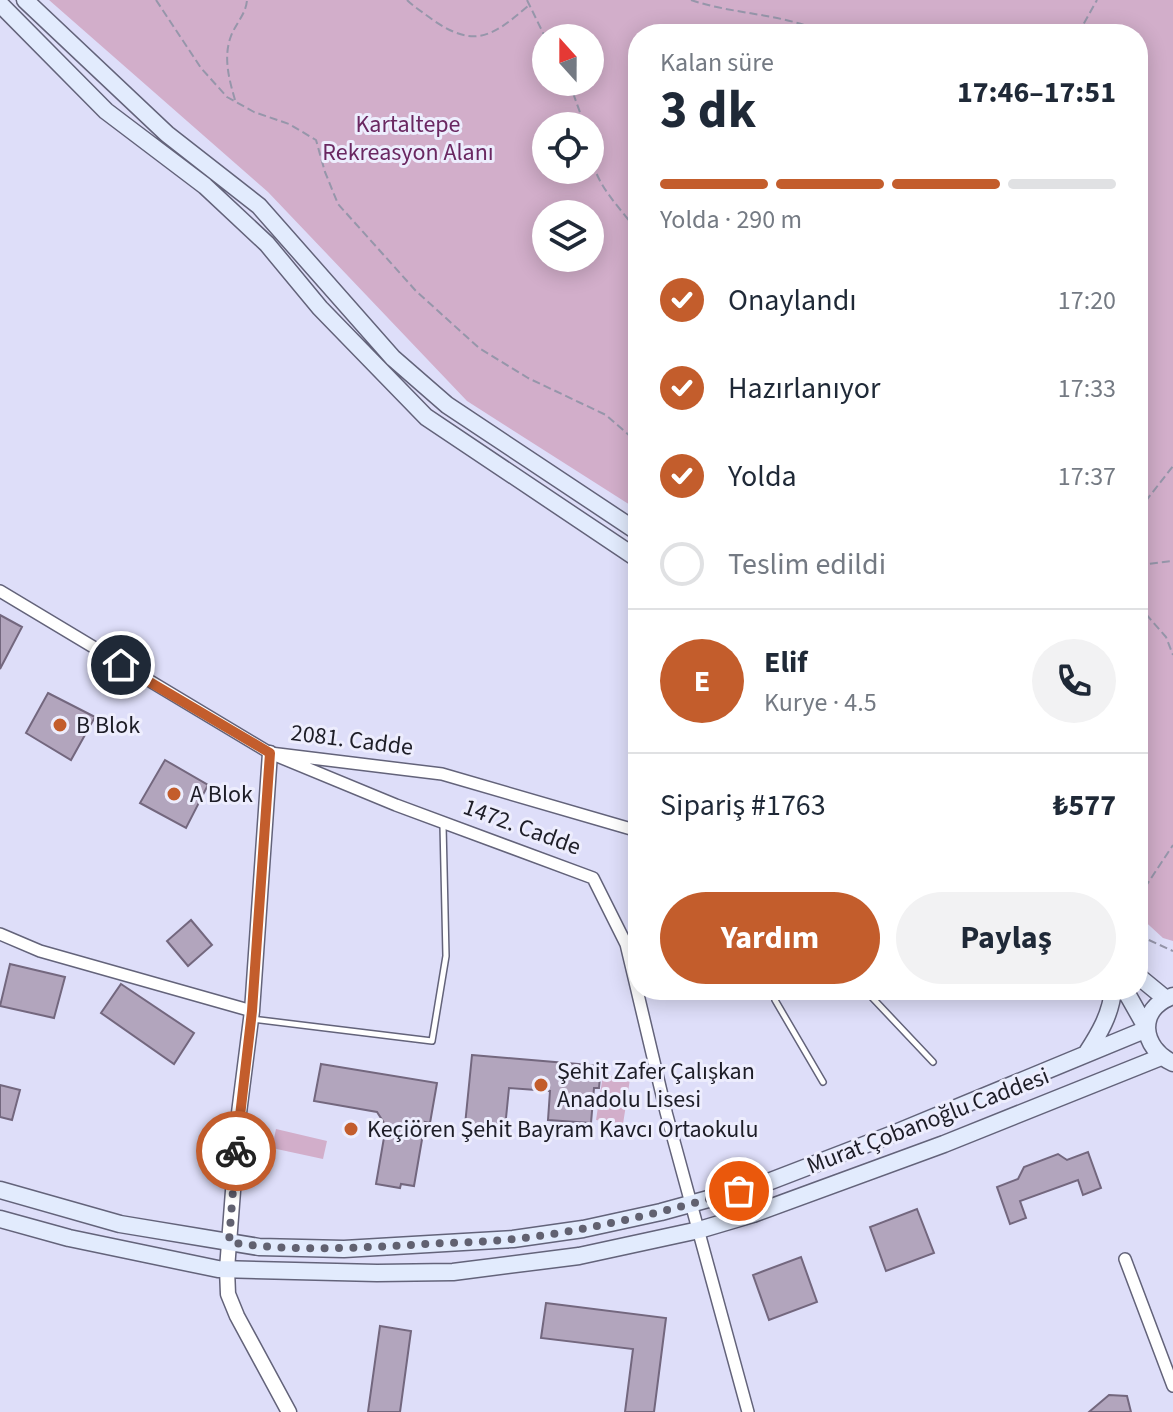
<!DOCTYPE html>
<html lang="tr">
<head>
<meta charset="utf-8">
<style>
	:root { --surface:#fff; --page:#f2f2f3; --text:#1f2937; --muted:#747a83; --line:#e0e1e3; --accent:#c35d2c }
	body { margin:0; font-family:"Source Sans 3",sans-serif; background:var(--page); color:var(--text); height:100vh; display:flex; flex-direction:column; font-size:30px; white-space:nowrap }
	* { box-sizing:border-box; margin:0 }
	p { font-size:26px; color:var(--muted) }
	.icon { flex:none; width:44px; height:44px; fill:none; stroke:currentColor; stroke-width:2; stroke-linecap:round; stroke-linejoin:round }
	.map { position:relative; flex:1; overflow:hidden }
	.drawer { position:absolute; left:628px; top:24px; width:520px; height:976px; display:flex; flex-direction:column; background:var(--surface); border-radius:32px; box-shadow:0 4px 20px #0003 }
	.drawer>* { flex:none }
	.needle { width:52px; rotate:339deg }
	.controls { position:absolute; left:532px; top:24px; display:grid; gap:16px }
	.controls a { display:grid; place-items:center; width:72px; height:72px; border-radius:50%; background:var(--surface); box-shadow:0 4px 20px #0003; font-size:40px }
	.pin { position:absolute; display:grid; place-items:center; width:68px; height:68px; color:#fff; margin:-34px; border:4px solid #fff; border-radius:50%; box-shadow:0 2px 8px #0007 }
	.courier { position:absolute; display:grid; place-items:center; width:80px; height:80px; margin:-40px; border:6px solid #c35d2c; border-radius:50%; background:#fff; color:#222; box-shadow:0 2px 10px #0007 }
	.headline em { font-style:normal; font-weight:700 }
	.headline div { display:flex; flex-direction:column-reverse }
	.headline { display:flex; align-items:center; justify-content:space-between; height:136px; padding:0 32px }
	h1 { font-size:52px; font-weight:700; line-height:60px }
	.bar { display:grid; grid-template-columns:repeat(4,1fr); gap:12px 8px; align-content:center; height:96px; padding:0 32px }
	.bar i { height:10px; border-radius:6px; background:var(--line) }
	.bar .current { background:var(--accent) }
	.bar p { grid-column:span 4 }
	.line { display:flex; align-items:center; gap:20px; padding:0 32px; border-top:2px solid var(--line) }
	.line div { flex:1 }
	.round { display:grid; place-items:center; flex:none; width:84px; height:84px; border-radius:42px; background:var(--page) }
	ol { padding:0 32px; list-style:none }
	li { display:flex; align-items:center; gap:24px; height:88px }
	li p { margin-inline-start:auto }
	li .icon { padding:8px; border-radius:50%; background:var(--accent); color:#fff; stroke-width:4 }
	li:last-child { color:var(--muted) }
	li i { width:44px; height:44px; border:4px solid var(--line); border-radius:50% }
	.action { display:flex; gap:16px; margin-top:auto; padding:16px 32px }
	.action a { flex:1; height:92px; border-radius:48px; background:var(--accent); color:#fff; font-size:32px; font-weight:700; line-height:92px; text-align:center }
	.action a+a { background:var(--page); color:var(--text) }
	.map>svg:first-child { display:block }
	.green { fill:#d2aeca; fill-rule:evenodd }
	.building { fill:#b2a5bd; stroke:#73677e; stroke-width:2 }
	.lines { fill:none; stroke-linecap:round; stroke-linejoin:round }
	.service-casing { stroke:#63637a; stroke-width:8 }
	.minor-casing { stroke:#63637a; stroke-width:14 }
	.tertiary-casing { stroke:#63637a; stroke-width:17 }
	.secondary-casing { stroke:#63637a; stroke-width:19 }
	.path { stroke:#9696aa; stroke-width:2; stroke-dasharray:8 4; stroke-linecap:butt }
	.service { stroke:#fff; stroke-width:5 }
	.minor { stroke:#fff; stroke-width:11 }
	.tertiary { stroke:#fff; stroke-width:14 }
	.secondary { stroke:#e2ebfd; stroke-width:16 }
	.done { stroke:#616170; stroke-width:8; stroke-dasharray:0 14.4 }
	.route { stroke:#c35d2c; stroke-width:10 }
	.poi-dot { fill:#c35d2c; stroke:#ededfd; stroke-width:3 }
	.labels { text-anchor:middle; dominant-baseline:central; stroke-width:6; stroke-linejoin:round; paint-order:stroke }
	.park-label { font-size:24px; fill:#6a2761; stroke:#ededfd }
	.poi-label { font-size:24px; fill:#1d1d27; stroke:#ededfd; text-anchor:start }
	.street-label { font-size:24px; fill:#1d1d27; stroke:#ededfd }
</style>
</head>
<body>
<div class="map">
<svg width="1173" height="1412" viewBox="0 0 1173 1412">
	<rect width="100%" height="100%" fill="#dedef9"/>
	<!-- green -->
	<path class="green" d="M49,0H1173V941L1163,938L1138,915V34H638V510L467,401L268,192ZM546,38H590V82H546ZM546,126H590V170H546ZM546,214H590V258H546Z
		M603,1075L630,1079L623,1124L596,1120Z
		M276,1129L327,1141L323,1159L272,1148Z"/>
	<!-- building -->
	<path class="building" d="M0,615L22,627L0,669Z
		M48,693L95,717L71,760L26,733Z
		M165,760L208,785L186,828L140,803Z
		M191,920L212,945L188,966L167,941Z
		M10,964L65,977L54,1018L0,1006Z
		M121,984L194,1033L174,1064L101,1013Z
		M472,1055L601,1066L599,1088H594L591,1123L548,1120L550,1091L509,1088L505,1128L465,1125Z
		M321,1064L437,1083L430,1123L425,1122L414,1186L401,1184L400,1188L376,1184L386,1126L377,1112L314,1101Z
		M0,1085L20,1090L12,1120L0,1117Z
		M1088,1152L1101,1188L1083,1195L1078,1180L1020,1201L1026,1218L1010,1224L997,1187L1018,1179L1024,1167L1058,1154L1067,1160Z
		M917,1209L934,1253L886,1271L870,1227Z
		M801,1257L817,1302L769,1320L753,1275Z
		M546,1303L666,1318L654,1412H625L633,1349L541,1338Z
		M380,1326L411,1331L400,1412H368Z
		M1109,1395L1127,1396L1131,1412H1089Z"/>
	<g class="lines">
		<defs>
			<path id="service" d="M773,990L775,1000L823,1082
				M865,990L933,1062
				M252,1019L432,1041L446,956L443,825"/>
			<path id="minor" d="M0,591L270,753L442,774L638,831
				M270,753L396,805L593,878L626,944L666,1112L748,1412
				M0,934L40,951L252,1011
				M1125,1259L1173,1386"/>
			<path id="tertiary" d="M270,753L252,1011L239,1113L227,1269L228,1294L237,1316L289,1412"/>
			<path id="secondary" d="M25,0L167,134L259,206L393,358L447,405L638,532
				M0,4L106,111L205,186L267,244L320,308L426,417L638,559
				M1138,976L1166,999
				M1125,990L1147,1029
				M1173,996C1136,1009 1141,1048 1173,1063
				M1086,1054C1099,1034 1111,1014 1113,990
				M0,1190L120,1224L259,1247L344,1249L513,1239L583,1229L661,1212L763,1184L898,1132L1147,1029
				M0,1219L69,1238L218,1269L377,1273L453,1272L579,1256L699,1230L753,1214L944,1144L1161,1057"/>
		</defs>
		<!-- service casing -->
		<use href="#service" class="service-casing"/>
		<!-- minor casing -->
		<use href="#minor" class="minor-casing"/>
		<!-- tertiary casing -->
		<use href="#tertiary" class="tertiary-casing"/>
		<!-- secondary casing -->
		<use href="#secondary" class="secondary-casing"/>
		<!-- path -->
		<path class="path" d="M156,0L201,68L227,97L254,112L289,124L316,140L325,172L338,204L416,291L479,348L528,378L606,415L638,443
			M407,0C415,8 424,13 433,20C475,49 493,36 528,6
			M527,0L546,39
			M691,0C735,15 784,13 827,34
			M1078,34L1097,0
			M569,82L585,126
			M235,100C229,79 223,57 231,36C236,23 246,14 247,0
			M590,151C595,185 618,205 638,232
			M1138,511L1173,466
			M1138,565L1173,561
			M1138,605L1166,637L1173,655
			M1138,898L1173,845
			M1138,935L1173,951"/>
		<!-- service -->
		<use href="#service" class="service"/>
		<!-- minor -->
		<use href="#minor" class="minor"/>
		<!-- tertiary -->
		<use href="#tertiary" class="tertiary"/>
		<!-- secondary -->
		<use href="#secondary" class="secondary"/>
	</g>
	<g class="lines">
		<!-- done -->
		<path class="done" d="M236,1151L229,1242C289,1252 350,1248 411,1245C445,1242 480,1243 514,1239C590,1231 665,1211 739,1191"/>
		<!-- route -->
		<path class="route" d="M121,665L270,753L252,1011L236,1151"/>
	</g>
	<!-- markers -->
	<g class="poi-dot">
		<circle cx="60" cy="725" r="8"/>
		<circle cx="174" cy="794" r="8"/>
		<circle cx="541" cy="1085" r="8"/>
		<circle cx="351" cy="1129" r="8"/>
	</g>
	<g class="labels">
		<!-- park labels -->
		<g class="park-label">
			<text x="408" y="124">Kartaltepe<tspan x="408" dy="28">Rekreasyon Alanı</tspan></text>
		</g>
		<!-- poi labels -->
		<g class="poi-label">
			<text x="76" y="725">B Blok</text>
			<text x="190" y="794">A Blok</text>
			<text x="557" y="1071">Şehit Zafer Çalışkan<tspan x="557" dy="28">Anadolu Lisesi</tspan></text>
			<text x="367" y="1129">Keçiören Şehit Bayram Kavcı Ortaokulu</text>
		</g>
		<!-- street labels -->
		<g class="street-label">
			<text transform="translate(352 740) rotate(7)">2081. Cadde</text>
			<text transform="translate(522 827) rotate(20)">1472. Cadde</text>
			<text transform="translate(928 1121) rotate(-21)">Murat Çobanoğlu Caddesi</text>
		</g>
	</g>
</svg>
<div class="controls">
<a><svg class="needle" viewBox="-14 -14 28 28"><path d="M0-13l5 13h-10z" fill="#e53935"/><path d="M0 13l5-13h-10z" fill="#747a83"/></svg></a>
<a><svg class="icon" aria-label="locate" viewBox="0 0 24 24"><circle cx="12" cy="12" r="6"/><path d="M12 2v4M12 18v4M2 12h4M18 12h4"/></svg></a>
<a><svg class="icon" aria-label="layers" viewBox="0 0 24 24"><path d="M12 4l9 5-9 5-9-5zM3 14l9 5 9-5"/></svg></a>
</div>
<div class="pin" style="left:739px;top:1191px;background:#ea580c"><svg class="icon" aria-label="bag" viewBox="0 0 24 24"><path d="M5 8h14l-1 12H6zM9 8a3 3 0 0 1 6 0"/></svg></div>
<div class="pin" style="left:121px;top:665px;background:#1f2937"><svg class="icon" aria-label="home" viewBox="0 0 24 24"><path d="M3 11l9-7 9 7M6 9v11h12V9"/></svg></div>
<div class="courier" style="left:236px;top:1151px"><svg class="icon" aria-label="bike" viewBox="0 0 24 24"><circle cx="6" cy="16" r="4"/><circle cx="18" cy="16" r="4"/><path d="M6 16l4-8h5l3 8M10 8l3 8H6M13 5h3"/></svg></div>
<section class="drawer">
<div class="headline"><div><h1>3 dk</h1><p>Kalan süre</p></div><em>17:46–17:51</em></div>
<div class="bar"><i class="current"></i><i class="current"></i><i class="current"></i><i></i><p>Yolda · 290 m</p></div>
<ol>
<li><svg class="icon" aria-label="check" viewBox="0 0 24 24"><path d="M5 12l5 5 9-10"/></svg>Onaylandı<p>17:20</p></li>
<li><svg class="icon" aria-label="check" viewBox="0 0 24 24"><path d="M5 12l5 5 9-10"/></svg>Hazırlanıyor<p>17:33</p></li>
<li><svg class="icon" aria-label="check" viewBox="0 0 24 24"><path d="M5 12l5 5 9-10"/></svg>Yolda<p>17:37</p></li>
<li><i></i>Teslim edildi</li>
</ol>
<div class="line" style="height:144px"><b class="round" style="background:var(--accent);color:#fff">E</b><div><b>Elif</b><p>Kurye · 4.5</p></div><a class="round"><svg class="icon" aria-label="phone" viewBox="0 0 24 24"><path d="M5 4h4l2 5-3 2q2 4 5 5l2-3 5 2v4C11 20 4 13 5 4z"/></svg></a></div>
<div class="line" style="height:104px"><div>Sipariş #1763</div><b>₺577</b></div>
<div class="action"><a>Yardım</a><a>Paylaş</a></div>
</section>
</div>
</body>
</html>
